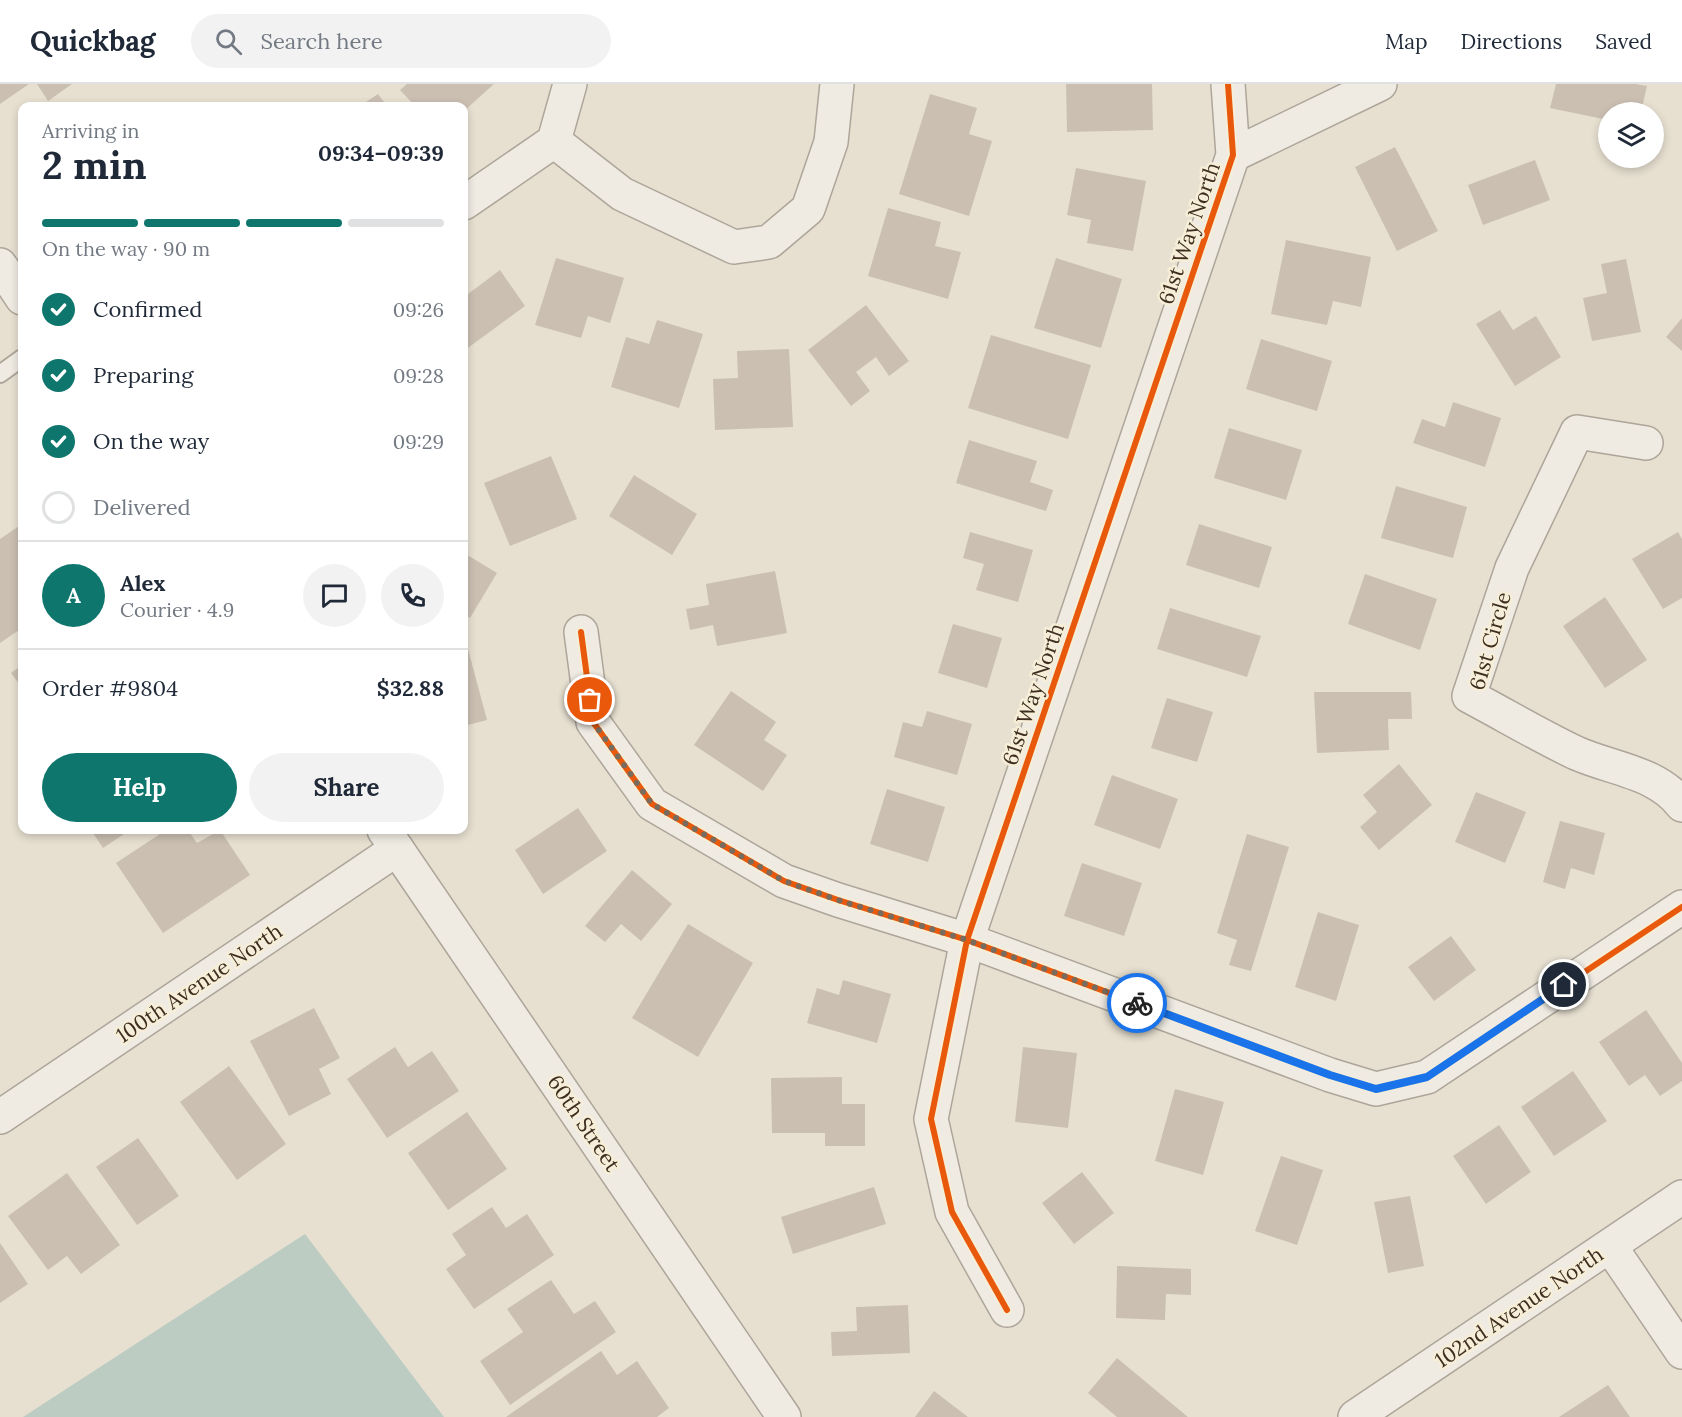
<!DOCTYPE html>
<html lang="en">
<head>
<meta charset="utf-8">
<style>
	:root { --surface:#fff; --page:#f2f2f3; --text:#1f2937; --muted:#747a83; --line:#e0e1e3; --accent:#0f766e }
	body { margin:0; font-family:Lora,serif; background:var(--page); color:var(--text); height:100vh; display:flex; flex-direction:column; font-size:22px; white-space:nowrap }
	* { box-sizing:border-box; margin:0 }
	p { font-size:20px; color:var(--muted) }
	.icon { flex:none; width:33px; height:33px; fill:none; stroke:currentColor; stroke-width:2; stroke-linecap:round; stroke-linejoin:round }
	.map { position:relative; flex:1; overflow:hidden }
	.side { position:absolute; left:18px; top:18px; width:450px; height:732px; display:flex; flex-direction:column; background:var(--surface); border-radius:12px; box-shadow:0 3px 9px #0003 }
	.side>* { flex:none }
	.tools { position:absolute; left:1598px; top:18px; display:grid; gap:12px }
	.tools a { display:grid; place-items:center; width:66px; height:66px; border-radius:50%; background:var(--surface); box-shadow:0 3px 9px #0003; font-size:30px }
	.pin { position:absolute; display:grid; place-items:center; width:51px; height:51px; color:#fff; margin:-26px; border:3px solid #fff; border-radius:50%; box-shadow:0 2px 6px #0007 }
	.courier { position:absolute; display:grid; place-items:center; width:60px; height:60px; margin:-30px; border:4px solid #1a73e8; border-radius:50%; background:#fff; color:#222; box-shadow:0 2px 8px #0007 }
	.headline em { font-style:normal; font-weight:800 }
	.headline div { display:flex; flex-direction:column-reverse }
	.headline { display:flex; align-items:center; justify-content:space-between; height:102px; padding:0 24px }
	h1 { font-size:39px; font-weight:800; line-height:45px }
	.bar { display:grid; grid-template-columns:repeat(4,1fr); gap:9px 6px; align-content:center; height:72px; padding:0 24px }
	.bar i { height:8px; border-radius:4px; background:var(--line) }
	.bar .selected { background:var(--accent) }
	.bar p { grid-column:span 4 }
	.line { display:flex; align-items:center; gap:15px; padding:0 24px; border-top:2px solid var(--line) }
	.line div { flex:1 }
	.round { display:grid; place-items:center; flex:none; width:63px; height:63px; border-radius:32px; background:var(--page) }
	ol { padding:0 24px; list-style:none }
	li { display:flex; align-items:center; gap:18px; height:66px }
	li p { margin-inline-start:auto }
	li .icon { padding:6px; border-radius:50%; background:var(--accent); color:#fff; stroke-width:4 }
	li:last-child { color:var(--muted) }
	li i { width:33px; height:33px; border:3px solid var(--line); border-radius:50% }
	.primary-button { display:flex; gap:12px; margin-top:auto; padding:12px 24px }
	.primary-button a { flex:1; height:69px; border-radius:36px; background:var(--accent); color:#fff; font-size:24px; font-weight:800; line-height:69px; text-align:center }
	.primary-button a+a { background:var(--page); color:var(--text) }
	header { display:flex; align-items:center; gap:36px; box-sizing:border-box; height:84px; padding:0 30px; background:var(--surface); border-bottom:2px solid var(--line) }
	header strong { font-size:28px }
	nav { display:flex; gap:33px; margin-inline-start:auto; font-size:21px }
	.search { width:420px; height:54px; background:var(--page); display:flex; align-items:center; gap:15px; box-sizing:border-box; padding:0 21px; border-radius:33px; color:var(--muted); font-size:22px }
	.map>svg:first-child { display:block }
	.water { fill:#bcccc2 }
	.building { fill:#cbbfb2 }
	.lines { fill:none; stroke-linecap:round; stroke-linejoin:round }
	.service-casing { stroke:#ada599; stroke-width:20 }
	.minor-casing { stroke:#ada599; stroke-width:36 }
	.tertiary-casing { stroke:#ada599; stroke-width:36 }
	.service { stroke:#efebe3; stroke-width:16 }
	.minor { stroke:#efebe3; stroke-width:33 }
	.tertiary { stroke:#efebe3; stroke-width:33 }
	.cycleway-casing { stroke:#f7eed8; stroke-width:10 }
	.cycleway { stroke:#e8590c; stroke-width:6 }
	.done { stroke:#786c5e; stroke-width:6; stroke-dasharray:0 10.8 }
	.route { stroke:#1a73e8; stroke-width:8 }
	.labels { text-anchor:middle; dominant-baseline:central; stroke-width:5; stroke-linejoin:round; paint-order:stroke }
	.street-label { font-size:21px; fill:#3d2e20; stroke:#f7eed8 }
</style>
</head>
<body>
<header>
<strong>Quickbag</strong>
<div class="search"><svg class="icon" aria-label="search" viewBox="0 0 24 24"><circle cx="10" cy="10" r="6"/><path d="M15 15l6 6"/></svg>Search here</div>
<nav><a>Map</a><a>Directions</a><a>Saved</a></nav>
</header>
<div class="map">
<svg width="1682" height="1333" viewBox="0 0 1682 1333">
	<rect width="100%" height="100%" fill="#e7e0d1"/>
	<!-- water -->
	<path class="water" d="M305,1150L444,1333H23Z"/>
	<!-- building -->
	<path class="building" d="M0,0H29L0,20Z
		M37,0H72L48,17Z
		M407,0H494L464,27V22H415L400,6Z
		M1066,0H1152L1153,46L1067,48Z
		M1556,0H1636L1647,2L1641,28H1608V36L1550,24Z
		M378,10L387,22H360Z
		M930,10L977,24L969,50L992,57L969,132L899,110Z
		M1395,63L1438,147L1397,167L1355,83Z
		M1535,76L1550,116L1483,141L1468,101Z
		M1076,84L1146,97L1133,167L1087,159L1091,136L1067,131Z
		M888,124L941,138L935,162L961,168L948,215L868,192Z
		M1286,156L1371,173L1361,223L1333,217L1327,241L1271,230Z
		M556,174L624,194L610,239L588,232L581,254L535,241Z
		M1056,174L1122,195L1101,264L1034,244Z
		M1626,175L1641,248L1592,257L1583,214L1607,209L1601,180Z
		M500,186L525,222L465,266L464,263V213Z
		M866,221L909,277L889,292L876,273L856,288L870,307L851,322L808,266Z
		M1500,226L1513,246L1536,232L1561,273L1515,302L1476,240Z
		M1682,234V267L1666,253Z
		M657,236L703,250L679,324L611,303L626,253L649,260Z
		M991,251L1091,281L1068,355L968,324Z
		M1261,255L1332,277L1317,327L1246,305Z
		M789,265L793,343L715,346L713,295L738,294L737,267Z
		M1453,318L1501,334L1485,383L1413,359L1422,335L1445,343Z
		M1229,344L1302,366L1286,416L1214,394Z
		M969,356L1037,377L1030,398L1053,406L1046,427L956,399Z
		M551,372L577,435L510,462L484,399Z
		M634,391L697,430L672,471L609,432Z
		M1396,402L1467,423L1453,474L1381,454Z
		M22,440V544L0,559V455Z
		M1199,440L1272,463L1259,504L1186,481Z
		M970,448L1033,466L1018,518L976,506L984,480L963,474Z
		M1678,448L1682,455V514L1663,525L1632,475Z
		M464,469L497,489L470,534L464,530Z
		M775,487L787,549L717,562L713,541L690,546L686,525L709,521L706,500Z
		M1365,490L1437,515L1420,566L1348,540Z
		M1605,513L1647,576L1605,604L1563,542Z
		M1170,524L1261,552L1247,593L1157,565Z
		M953,540L1002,554L987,604L938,589Z
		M468,565L487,636L464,642V567Z
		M22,581V604L11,589Z
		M731,607L776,638L764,656L787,671L763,707L694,661Z
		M1314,608H1411L1412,635H1388L1389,666L1317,669Z
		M1167,614L1213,628L1197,678L1151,664Z
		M927,627L972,640L957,691L894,673L903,638L922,643Z
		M1399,680L1432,721L1379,766L1360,743L1377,728L1363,711Z
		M1112,691L1178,715L1160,765L1094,741Z
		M887,705L945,723L928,778L870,760Z
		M1476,708L1526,728L1505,779L1455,758Z
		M578,724L607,767L543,810L515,766Z
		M1560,737L1605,749L1594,791L1571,784L1565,805L1543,798Z
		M91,746H130L103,764Z
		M166,746H188L197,759L220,746L250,791L163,849L116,779Z
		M1247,750L1289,763L1251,887L1229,881L1237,856L1217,849Z
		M1082,779L1142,799L1124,852L1064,832Z
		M632,786L672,820L641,857L621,840L605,858L585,842Z
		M1318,828L1359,841L1336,917L1295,903Z
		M688,840L753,879L698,973L632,934Z
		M1451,852L1476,886L1434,917L1408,883Z
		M843,896L891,910L877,959L807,939L817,904L839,911Z
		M314,924L340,974L319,985L331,1010L289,1032L250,957Z
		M1646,926L1682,979V997L1660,1012L1645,991L1629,1002L1599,958Z
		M395,963L408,983L432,967L459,1007L387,1054L347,995Z
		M1023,963L1077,969L1068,1044L1015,1038Z
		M229,982L286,1060L237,1096L180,1018Z
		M1573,987L1607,1037L1554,1072L1521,1023Z
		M842,993V1020H865V1062H825V1049H772L771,994Z
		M1175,1005L1224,1018L1203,1091L1155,1077Z
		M467,1028L507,1085L448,1126L408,1069Z
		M1499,1041L1531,1088L1486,1120L1453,1072Z
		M138,1054L179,1112L137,1141L96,1083Z
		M1281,1072L1323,1086L1297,1161L1255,1147Z
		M1082,1088L1114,1129L1074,1160L1042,1119Z
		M67,1089L120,1161L81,1190L67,1172L48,1186L8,1132Z
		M874,1103L886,1140L793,1170L781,1133Z
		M1410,1112L1424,1182L1388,1189L1374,1118Z
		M492,1123L506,1144L527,1130L554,1171L474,1225L446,1185L466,1171L452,1150Z
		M0,1159L28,1200L0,1219Z
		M1117,1182L1191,1185V1211L1166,1210L1165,1236L1116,1234Z
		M551,1196L574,1230L595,1217L616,1248L510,1321L480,1277L523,1248L507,1225Z
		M908,1221L910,1269L832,1272L831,1248L857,1247L856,1223Z
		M601,1267L617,1291L637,1277L669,1324L657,1333H506Z
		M1117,1274L1188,1333H1117L1088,1309Z
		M1608,1301L1630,1333H1559Z
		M934,1307L968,1333H915Z"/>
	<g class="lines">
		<defs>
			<path id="service" d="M0,290L22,274"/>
			<path id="minor" d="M554,57L622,110L734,163L769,158L808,125L831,58L837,0
				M1233,71L1380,0
				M464,119L554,57L570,0
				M1646,359L1577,348L1512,484L1469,612C1505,631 1540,652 1576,669C1612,685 1657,688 1682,721
				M581,548L593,638L652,720L784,797L838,816L967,856L1330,991L1376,1005L1427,993L1682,823
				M0,1033L397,765
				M1610,1162L1682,1268
				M1007,1226L952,1128L931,1035L967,856L1233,71L1228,0"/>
			<path id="tertiary" d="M0,181L22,214
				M384,746L784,1333
				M1355,1333L1682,1113"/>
		</defs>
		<!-- service casing -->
		<use href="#service" class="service-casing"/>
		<!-- minor casing -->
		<use href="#minor" class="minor-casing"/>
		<!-- tertiary casing -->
		<use href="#tertiary" class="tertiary-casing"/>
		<!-- service -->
		<use href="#service" class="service"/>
		<!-- minor -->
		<use href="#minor" class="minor"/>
		<!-- tertiary -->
		<use href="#tertiary" class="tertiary"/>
		<defs>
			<path id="cycleway" d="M581,548L593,638L652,720L784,797L838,816L967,856L1330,991L1376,1005L1427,993L1682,823
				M1007,1226L952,1128L931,1035L967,856L1233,71L1228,0"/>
		</defs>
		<!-- cycleway casing -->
		<use href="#cycleway" class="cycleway-casing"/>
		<!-- cycleway -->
		<use href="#cycleway" class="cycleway"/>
	</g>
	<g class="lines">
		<!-- done -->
		<path class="done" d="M590,616L593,638L652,720L784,797L838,816L967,856L1137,919"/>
		<!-- route -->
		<path class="route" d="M1137,919L1330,991L1376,1005L1427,993L1564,901"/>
	</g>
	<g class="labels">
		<!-- street labels -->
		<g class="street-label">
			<text transform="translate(1189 149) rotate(-71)">61st Way North</text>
			<text transform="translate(1490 557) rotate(-74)">61st Circle</text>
			<text transform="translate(1033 610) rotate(-71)">61st Way North</text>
			<text transform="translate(199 899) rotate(-34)">100th Avenue North</text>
			<text transform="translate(584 1039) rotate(56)">60th Street</text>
			<text transform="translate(1519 1223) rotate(-34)">102nd Avenue North</text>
		</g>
	</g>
</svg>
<div class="tools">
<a><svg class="icon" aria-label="layers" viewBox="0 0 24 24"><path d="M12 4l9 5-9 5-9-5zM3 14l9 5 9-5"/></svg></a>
</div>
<div class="pin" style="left:590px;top:616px;background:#ea580c"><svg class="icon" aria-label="bag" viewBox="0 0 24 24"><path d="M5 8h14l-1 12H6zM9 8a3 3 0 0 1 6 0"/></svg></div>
<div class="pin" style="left:1564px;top:901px;background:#1f2937"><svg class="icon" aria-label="home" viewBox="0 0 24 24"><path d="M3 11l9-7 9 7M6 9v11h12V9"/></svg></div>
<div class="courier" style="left:1137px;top:919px"><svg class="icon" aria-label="bike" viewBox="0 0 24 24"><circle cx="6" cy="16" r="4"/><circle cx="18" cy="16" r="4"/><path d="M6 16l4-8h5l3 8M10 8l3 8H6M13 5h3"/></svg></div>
<section class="side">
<div class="headline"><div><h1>2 min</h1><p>Arriving in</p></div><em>09:34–09:39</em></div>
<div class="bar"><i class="selected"></i><i class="selected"></i><i class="selected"></i><i></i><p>On the way · 90 m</p></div>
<ol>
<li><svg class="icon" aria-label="check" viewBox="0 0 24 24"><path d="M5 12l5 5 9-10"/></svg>Confirmed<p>09:26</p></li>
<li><svg class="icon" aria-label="check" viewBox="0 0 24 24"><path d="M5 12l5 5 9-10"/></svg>Preparing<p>09:28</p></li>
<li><svg class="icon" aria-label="check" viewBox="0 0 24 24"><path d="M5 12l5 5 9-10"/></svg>On the way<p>09:29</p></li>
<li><i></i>Delivered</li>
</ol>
<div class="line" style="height:108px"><b class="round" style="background:var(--accent);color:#fff">A</b><div><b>Alex</b><p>Courier · 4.9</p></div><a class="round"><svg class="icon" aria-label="chat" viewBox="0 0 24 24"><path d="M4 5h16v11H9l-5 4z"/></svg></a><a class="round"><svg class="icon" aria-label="phone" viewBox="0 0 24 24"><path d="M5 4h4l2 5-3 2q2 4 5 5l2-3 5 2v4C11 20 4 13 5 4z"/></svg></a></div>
<div class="line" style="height:78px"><div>Order #9804</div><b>$32.88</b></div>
<div class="primary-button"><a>Help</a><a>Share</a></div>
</section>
</div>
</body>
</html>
